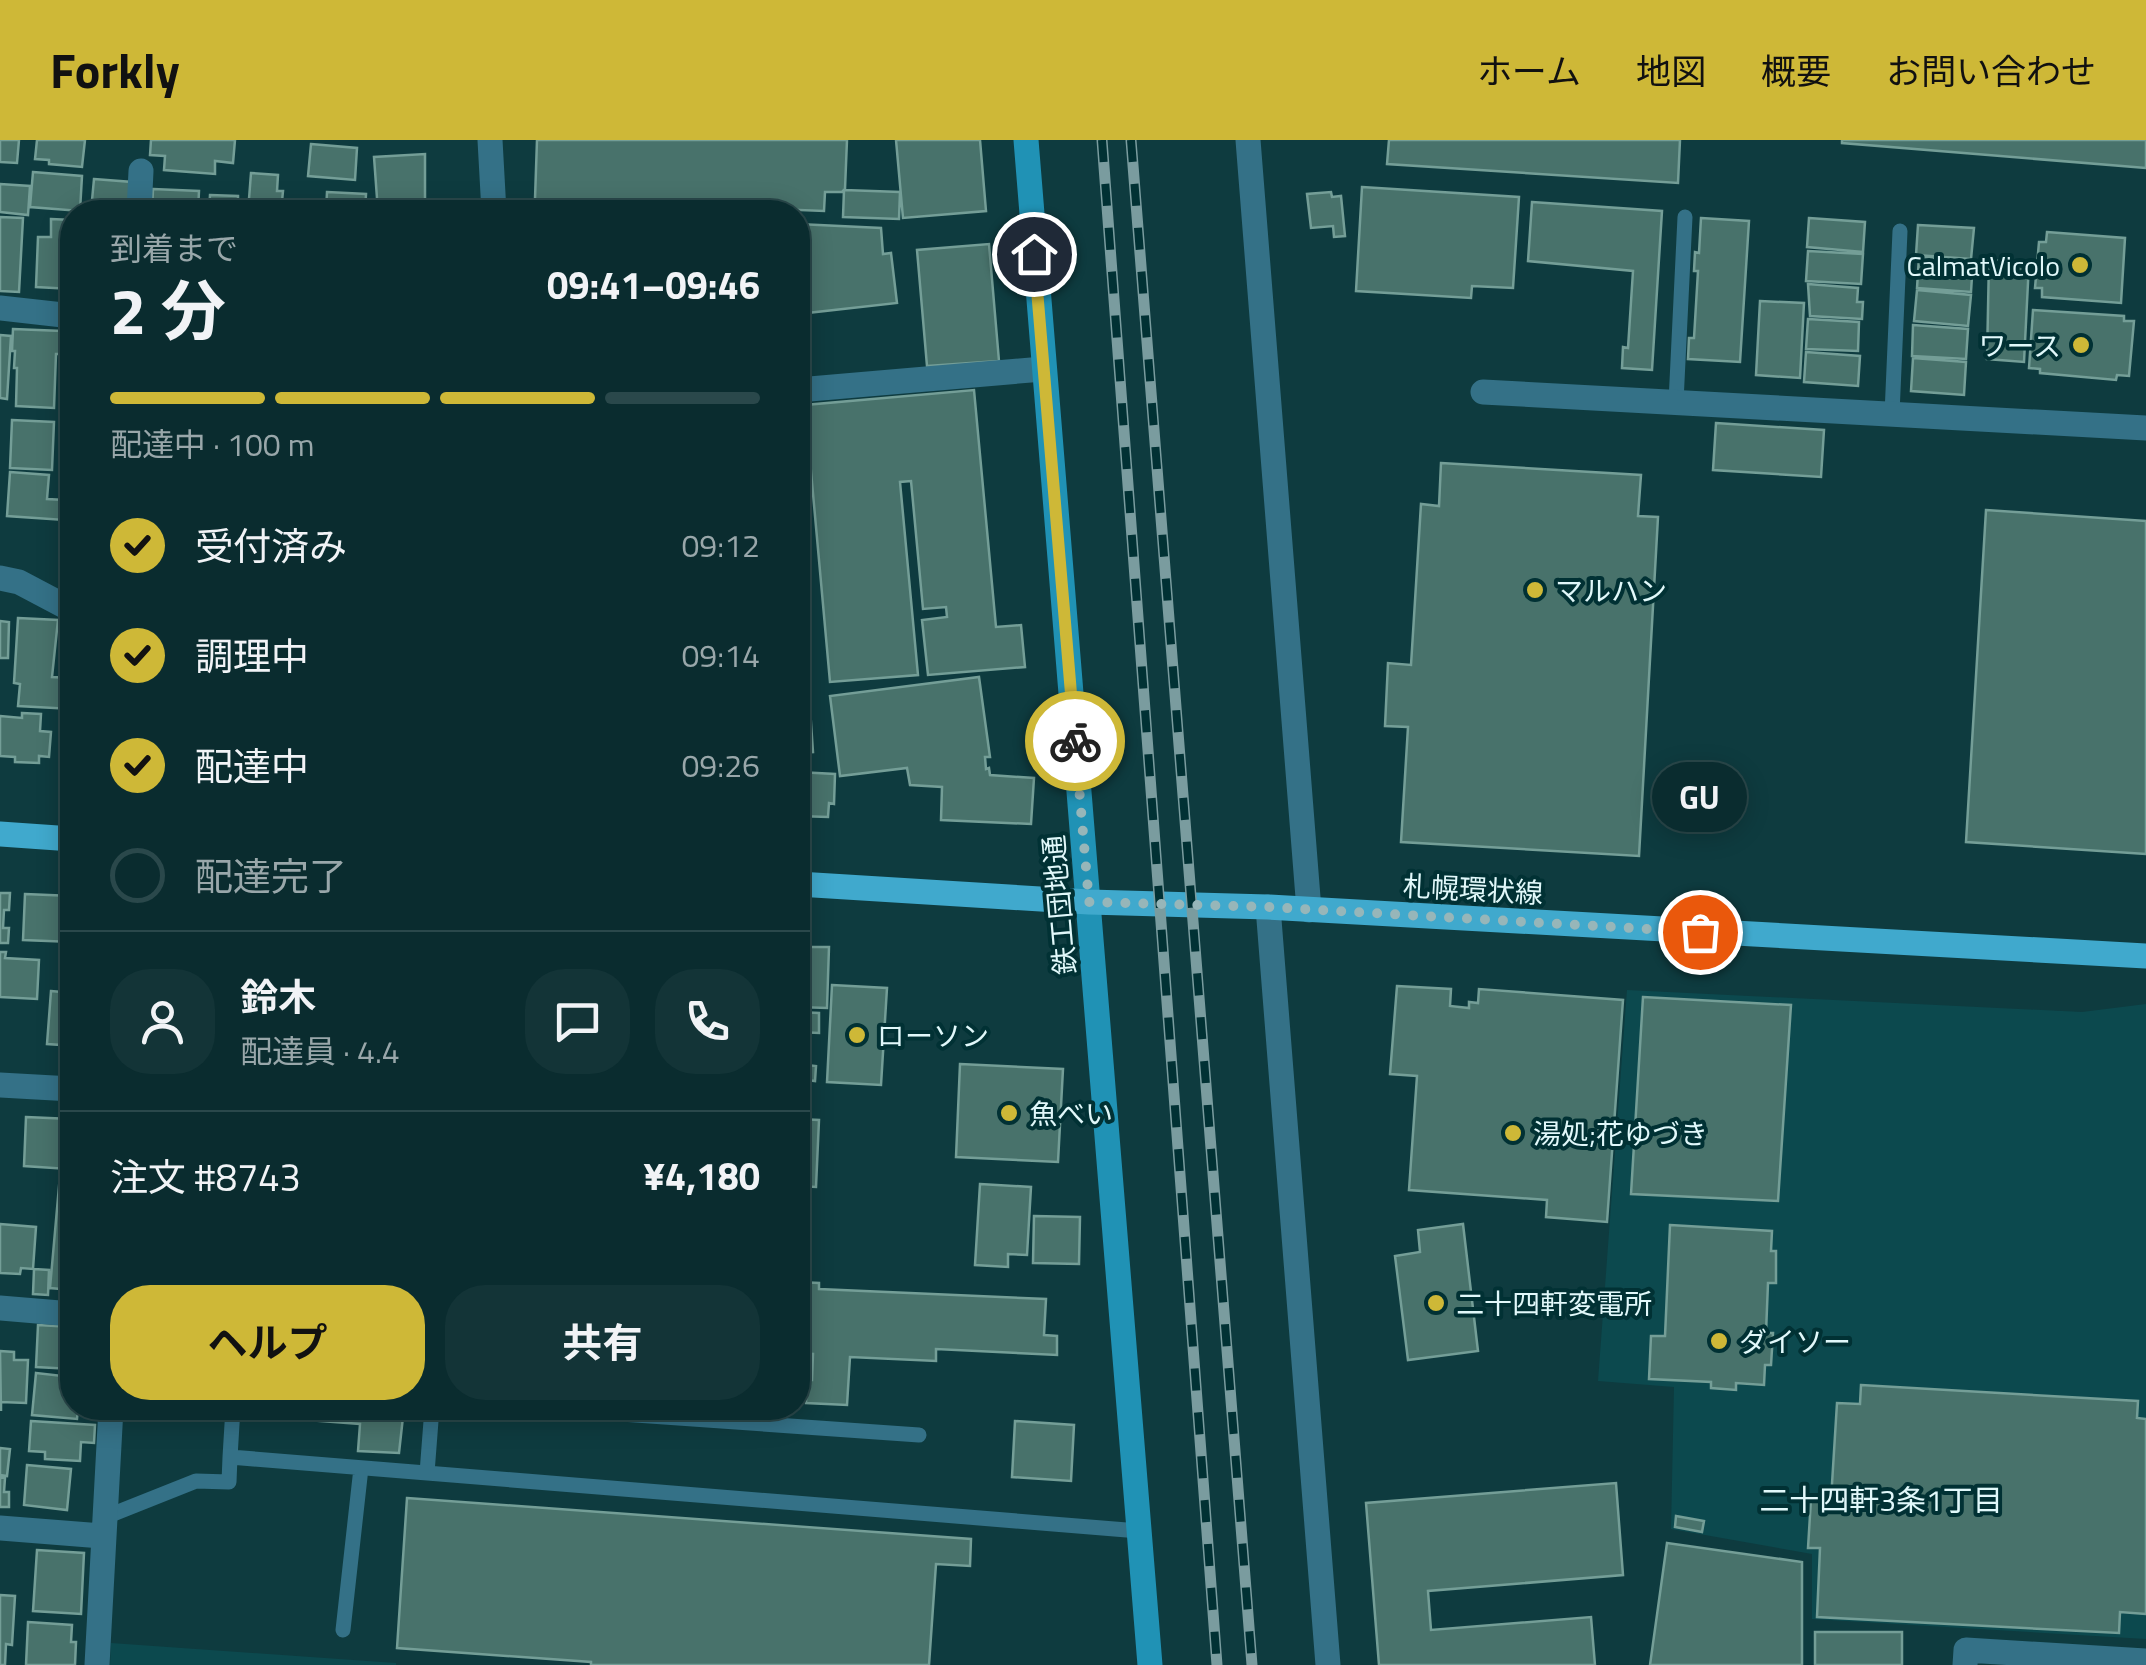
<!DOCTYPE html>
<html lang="ja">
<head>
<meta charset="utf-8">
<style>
	:root { --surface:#0a2c2f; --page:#133437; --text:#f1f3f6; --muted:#99a7aa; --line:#2a484b; --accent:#ceb837 }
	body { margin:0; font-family:"Titillium Web","Noto Sans JP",sans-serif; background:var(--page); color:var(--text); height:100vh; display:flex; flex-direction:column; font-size:38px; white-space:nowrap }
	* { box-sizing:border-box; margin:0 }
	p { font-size:32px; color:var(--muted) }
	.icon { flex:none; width:55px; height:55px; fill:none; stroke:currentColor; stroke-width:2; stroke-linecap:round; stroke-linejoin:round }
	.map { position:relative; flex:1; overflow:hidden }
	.drawer { position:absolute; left:60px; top:60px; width:750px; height:1220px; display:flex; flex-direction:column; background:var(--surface); border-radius:40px; box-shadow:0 5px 25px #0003,0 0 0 2px var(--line) }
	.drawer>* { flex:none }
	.pin { position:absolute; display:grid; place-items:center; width:85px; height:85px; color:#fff; margin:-42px; border:5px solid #fff; border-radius:50%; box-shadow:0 2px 10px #0007 }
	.courier { position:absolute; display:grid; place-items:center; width:100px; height:100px; margin:-50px; border:8px solid #ceb837; border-radius:50%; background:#fff; color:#222; box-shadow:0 2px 12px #0007 }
	.bubble { position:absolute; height:70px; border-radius:35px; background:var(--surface); box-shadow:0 5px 25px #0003,0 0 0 2px var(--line); font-size:32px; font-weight:700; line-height:70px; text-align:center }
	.summary em { font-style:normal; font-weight:700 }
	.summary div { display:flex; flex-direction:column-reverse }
	.summary { display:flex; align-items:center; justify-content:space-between; height:170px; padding:0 50px }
	h1 { font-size:65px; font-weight:700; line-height:75px }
	.bar { display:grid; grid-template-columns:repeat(4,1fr); gap:15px 10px; align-content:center; height:120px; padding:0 50px }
	.bar i { height:12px; border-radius:8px; background:var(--line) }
	.bar .current { background:var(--accent) }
	.bar p { grid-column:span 4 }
	.line { display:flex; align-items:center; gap:25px; padding:0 50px; border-top:2px solid var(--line) }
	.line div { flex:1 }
	.round { display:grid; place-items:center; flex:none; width:105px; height:105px; border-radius:40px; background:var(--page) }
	ol { padding:0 50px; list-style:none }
	li { display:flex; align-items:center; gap:30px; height:110px }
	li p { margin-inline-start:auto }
	li .icon { padding:10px; border-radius:50%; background:var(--accent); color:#111; stroke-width:4 }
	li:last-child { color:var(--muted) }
	li i { width:55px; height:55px; border:5px solid var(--line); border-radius:50% }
	.action { display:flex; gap:20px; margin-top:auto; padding:20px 50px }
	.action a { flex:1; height:115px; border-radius:40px; background:var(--accent); color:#111; font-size:40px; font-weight:700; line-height:115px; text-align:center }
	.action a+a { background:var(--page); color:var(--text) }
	header { display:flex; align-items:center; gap:60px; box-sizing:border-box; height:140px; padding:0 50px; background:var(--accent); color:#111 }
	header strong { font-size:48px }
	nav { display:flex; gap:55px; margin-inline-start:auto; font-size:35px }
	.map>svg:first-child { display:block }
	.built { fill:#0c494e }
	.building { fill:#48726b; stroke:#749e97; stroke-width:2.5 }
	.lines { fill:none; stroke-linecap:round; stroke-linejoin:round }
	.lane { stroke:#347187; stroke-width:15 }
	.street { stroke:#347187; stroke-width:25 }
	.secondary { stroke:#2092b5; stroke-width:25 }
	.primary { stroke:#40a9cd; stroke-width:25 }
	.rail-casing { stroke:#7a9c9f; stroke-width:11 }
	.rail { stroke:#013134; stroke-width:8; stroke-dasharray:22; stroke-linecap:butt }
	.done { stroke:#97b6b9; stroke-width:10; stroke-dasharray:0 18 }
	.route { stroke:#ceb837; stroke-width:12 }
	.poi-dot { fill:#ceb837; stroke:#013134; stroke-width:4 }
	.labels { text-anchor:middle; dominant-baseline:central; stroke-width:8; stroke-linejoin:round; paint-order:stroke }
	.poi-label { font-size:28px; fill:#e1f8fa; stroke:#013134; text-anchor:start }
	.street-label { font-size:28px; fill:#e1f8fa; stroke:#013134 }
	.neighbourhood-label { font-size:30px; fill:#e1f8fa; stroke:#013134 }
</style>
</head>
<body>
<header>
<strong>Forkly</strong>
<nav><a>ホーム</a><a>地図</a><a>概要</a><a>お問い合わせ</a></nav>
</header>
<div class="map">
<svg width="2146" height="1525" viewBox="0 0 2146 1525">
	<rect width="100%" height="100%" fill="#0e3b3f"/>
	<!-- built -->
	<path class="built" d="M1627,850L2082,872L2146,864V1499L1812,1479V1414L1671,1389L1674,1247L1598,1241Z
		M111,1503L396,1523V1525H110Z"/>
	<!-- building -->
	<path class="building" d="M0,0H19L17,23L0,22Z
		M37,0H85L82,27L49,24V20L35,19Z
		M151,0H235L233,23L215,21V34L164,30L165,16L150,15Z
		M537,0H847L845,49L842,52H825L824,71L535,59Z
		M896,0H980L986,71L903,78Z
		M1389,0H1680L1678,43L1387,24Z
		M1842,0H2146V28L1842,3Z
		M311,4L357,8L355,40L308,36Z
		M425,14V72H378L374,17Z
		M33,32L82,36L80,71L30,67Z
		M251,33L278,35L277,51H283L281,72H248Z
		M94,39L132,42L129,72L91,71Z
		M0,44L30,46L28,75L0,72Z
		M1362,47L1519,57L1513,148L1472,146L1471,158L1356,151Z
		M153,49L199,51L198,72H152Z
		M844,50L900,52L899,79L843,77Z
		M327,52L366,54L365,72H326Z
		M1331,52L1332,57L1341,56L1345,96L1334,97L1333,86L1311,88L1307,54Z
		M210,55L238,56V72H209Z
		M1532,62L1662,71L1652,230L1622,228L1623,207L1628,208L1633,131L1528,121Z
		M462,64L463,72H428H439V66Z
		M0,77L23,78L19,152L0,151Z
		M1701,78L1749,81L1740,222L1688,219L1689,198H1694L1698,131H1694L1695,112L1699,113Z
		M1809,78L1865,82L1863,112L1807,107Z
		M51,79L72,80V149L36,147L38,97H51Z
		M798,84L881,88L883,114L891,113L897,163L798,174Z
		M1918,85L1974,88L1971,119L1916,115Z
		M2047,92L2125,98L2121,163L2042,157V148H2035L2039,102H2046Z
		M989,104L999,221L927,226L917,110Z
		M1808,111L1863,114L1861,144L1806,141Z
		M1919,117L1973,121L1971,152L1917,148Z
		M1989,120L2029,123L2024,222L1987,219Z
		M1808,144L1858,148L1857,162H1863L1862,179L1810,176Z
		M1917,150L1971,155L1968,186L1914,181Z
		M1760,161L1804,163L1800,238L1756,235Z
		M2033,170L2124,176V181H2134L2129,236L2117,235L2116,240L2040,233V229L2029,228Z
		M1808,179L1859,182L1858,211L1806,209Z
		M1913,185L1968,189L1966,219L1912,216Z
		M13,189L62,191V214H56L54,268L16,266L17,228H14L15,211H12Z
		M0,195L11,196L7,259L0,258Z
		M1806,212L1860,216L1858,246L1804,242Z
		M1913,218L1966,222L1964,255L1911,251Z
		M974,250L996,487L1021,485L1025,527L928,535L922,480L947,477L946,467L923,469L911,341L900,342L918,535L830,542L805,265Z
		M12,280L54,282L52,330L10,328Z
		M1716,283L1824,290L1821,337L1713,330Z
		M1441,323L1641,335L1638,376L1658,377L1639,716L1401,702L1408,587L1385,586L1388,523L1411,525L1421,364L1439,366Z
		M10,332L49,335L47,359L65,360L64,380L7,376Z
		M1986,370L2146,381V714L1966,702Z
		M18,478L58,480L52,537L72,538V569L18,566L20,544L14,543Z
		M0,481L9,482L8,518H0Z
		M805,495L813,612L798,613V496Z
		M979,537L990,617H985L986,629L989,628L990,635L1034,638L1031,684L941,680L942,647L910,645L907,628L840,636L830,556Z
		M22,573L41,574L40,591L51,592L49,617L39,616V623L15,622V617L0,616V576L22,578Z
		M798,632L835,634L834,664L829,663L828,677L798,676Z
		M0,753H10L9,770H4L3,788H9L8,803H0Z
		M25,754L72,756V802L23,800Z
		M806,807H829L827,868L798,867V815H805Z
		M0,812H6L5,818L39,820L37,859L0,857Z
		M832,845L887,848L881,945L827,942Z
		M1397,846L1451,849L1450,866L1469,868V862L1478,863L1479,849L1623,860L1607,1082L1546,1077L1547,1060L1409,1050L1417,936L1390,934Z
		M51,851L72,853V913L60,911L61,905L47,904Z
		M1643,857L1791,865L1778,1061L1631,1054Z
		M798,872L819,873V893L798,892Z
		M798,924L816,926L815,941L798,939Z
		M960,924L1063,929L1058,1022L956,1017Z
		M26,977L71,979L68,1029L24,1026Z
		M798,979L819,980L816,1047L798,1046Z
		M60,1035L72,1036V1150L50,1148Z
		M980,1044L1031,1047L1027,1115L1008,1114V1127L975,1125Z
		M1034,1076L1080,1077L1079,1124L1033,1123Z
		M0,1084L36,1087L33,1129L21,1128L20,1134L0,1133Z
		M1463,1084L1478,1211L1408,1220L1395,1116L1420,1112L1418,1090Z
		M1670,1085L1772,1091L1771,1111H1776V1143H1768L1766,1193H1773L1771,1225H1765L1764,1245L1736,1243V1250L1711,1248V1242L1649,1239L1651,1196H1665Z
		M34,1129L49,1130L48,1155L33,1154Z
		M798,1142L819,1143V1149L1046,1159L1044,1195L1057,1196V1215L936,1209V1221L850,1217L847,1265L806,1263V1240H812L813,1214L798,1213Z
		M38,1185L72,1187V1229L36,1227Z
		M0,1211L14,1212V1220H28L26,1263L1,1262V1271Z
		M36,1233L72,1237V1268H78L77,1279L32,1275Z
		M1861,1245L2138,1261L2137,1278L2146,1279V1474L2120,1472L2119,1493L1817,1477L1820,1408H1808L1811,1359L1831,1360L1837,1263L1860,1264Z
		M254,1268H404L399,1313L358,1311L360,1284L253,1276Z
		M31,1281L95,1285L94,1303L81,1302L80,1321L45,1319V1312L29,1311Z
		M1015,1281L1074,1285L1071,1341L1012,1337Z
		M0,1308L10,1309L7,1336L0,1335Z
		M27,1325L71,1329L67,1370L24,1365Z
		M0,1337L5,1338L4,1352H9V1367H0Z
		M1616,1343L1623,1435L1428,1451L1431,1490L1591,1477L1595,1525H1379L1366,1363Z
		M407,1358L971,1399L970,1426L936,1424L929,1525H591V1522L397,1508Z
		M1676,1376L1704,1381L1702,1392L1675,1387Z
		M1667,1403L1802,1422V1525H1650Z
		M37,1410L84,1413L81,1474L33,1471Z
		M0,1455L15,1456L12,1505L6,1504L5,1525H0Z
		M28,1482L72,1485L71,1502H76L75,1525H26Z
		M1815,1492H1902V1525H1815Z"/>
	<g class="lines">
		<!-- lane -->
		<path class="lane" d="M1676,262L1685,77
			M1892,274L1900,91
			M233,1268L230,1317L1139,1391
			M535,1268L919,1295
			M427,1333L432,1268
			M103,1378L196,1341L229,1342L230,1317
			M343,1490L361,1328"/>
		<!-- street -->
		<path class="street" d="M490,0L494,72
			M1248,0L1309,770
			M139,72L141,31
			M0,168L72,176
			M798,250L1043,229
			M1483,252L2146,288
			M0,438L19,442L72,470
			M1268,767L1328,1525
			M0,945L72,949
			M0,1168L72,1174
			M0,1388L102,1396
			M97,1525L111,1268
			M1965,1525L1966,1510L2146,1521"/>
		<!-- secondary -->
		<path class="secondary" d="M1026,0L1150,1525"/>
		<!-- primary -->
		<path class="primary" d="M0,694L72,699
			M798,744L1089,762L1268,767L2146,816"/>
		<defs>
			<path id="rail" d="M1102,0L1217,1525
				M1131,0L1252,1525"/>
		</defs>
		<!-- rail casing -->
		<use href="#rail" class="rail-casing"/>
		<!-- rail -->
		<use href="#rail" class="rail"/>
	</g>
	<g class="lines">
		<!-- done -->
		<path class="done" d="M1075,601L1089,762L1268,767L1700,792"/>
		<!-- route -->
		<path class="route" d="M1034,114L1075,601"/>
	</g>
	<!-- markers -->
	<g class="poi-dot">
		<circle cx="2080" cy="125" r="10"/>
		<circle cx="2081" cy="205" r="10"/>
		<circle cx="1535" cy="450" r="10"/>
		<circle cx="857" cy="895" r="10"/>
		<circle cx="1009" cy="973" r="10"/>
		<circle cx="1513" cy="993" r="10"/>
		<circle cx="1436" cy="1163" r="10"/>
		<circle cx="1719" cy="1201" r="10"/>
	</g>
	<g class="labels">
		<!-- poi labels -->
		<g class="poi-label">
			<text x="2060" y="125" text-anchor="end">CalmatVicolo</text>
			<text x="2061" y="205" text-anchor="end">ワース</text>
			<text x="1555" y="450">マルハン</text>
			<text x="877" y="895">ローソン</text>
			<text x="1029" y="973">魚べい</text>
			<text x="1533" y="993">湯処;花ゆづき</text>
			<text x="1456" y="1163">二十四軒変電所</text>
			<text x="1739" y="1201">ダイソー</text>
		</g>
		<!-- street labels -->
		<g class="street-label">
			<text transform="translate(1473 749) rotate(3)">札幌環状線</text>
			<text transform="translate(1059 765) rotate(-95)">鉄工団地通</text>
		</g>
		<!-- neighbourhood labels -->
		<g class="neighbourhood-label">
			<text x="1881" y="1360">二十四軒3条1丁目</text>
		</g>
	</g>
</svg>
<div class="pin" style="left:1700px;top:792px;background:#ea580c"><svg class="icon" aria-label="bag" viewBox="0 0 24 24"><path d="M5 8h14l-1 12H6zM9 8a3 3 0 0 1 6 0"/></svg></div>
<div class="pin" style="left:1034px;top:114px;background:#1f2937"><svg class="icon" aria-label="home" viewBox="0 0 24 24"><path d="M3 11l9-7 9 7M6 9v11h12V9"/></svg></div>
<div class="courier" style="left:1075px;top:601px"><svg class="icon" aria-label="bike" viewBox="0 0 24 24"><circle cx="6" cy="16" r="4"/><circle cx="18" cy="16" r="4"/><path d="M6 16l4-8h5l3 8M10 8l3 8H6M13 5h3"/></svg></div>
<div class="bubble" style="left:1652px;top:622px;width:95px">GU</div>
<section class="drawer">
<div class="summary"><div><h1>2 分</h1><p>到着まで</p></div><em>09:41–09:46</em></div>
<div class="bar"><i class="current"></i><i class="current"></i><i class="current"></i><i></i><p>配達中 · 100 m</p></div>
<ol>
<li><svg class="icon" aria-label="check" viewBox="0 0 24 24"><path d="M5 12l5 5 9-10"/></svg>受付済み<p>09:12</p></li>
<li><svg class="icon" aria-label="check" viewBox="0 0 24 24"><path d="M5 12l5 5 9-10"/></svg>調理中<p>09:14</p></li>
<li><svg class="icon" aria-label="check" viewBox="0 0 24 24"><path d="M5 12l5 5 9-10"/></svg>配達中<p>09:26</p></li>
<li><i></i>配達完了</li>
</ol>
<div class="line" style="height:180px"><a class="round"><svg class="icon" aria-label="person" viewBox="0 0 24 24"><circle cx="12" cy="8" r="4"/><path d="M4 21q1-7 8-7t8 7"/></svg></a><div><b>鈴木</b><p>配達員 · 4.4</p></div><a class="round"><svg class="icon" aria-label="chat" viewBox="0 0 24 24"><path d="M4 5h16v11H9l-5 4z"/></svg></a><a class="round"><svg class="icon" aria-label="phone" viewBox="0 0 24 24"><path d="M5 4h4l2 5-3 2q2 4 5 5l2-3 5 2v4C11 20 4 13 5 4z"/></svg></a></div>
<div class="line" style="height:130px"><div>注文 #8743</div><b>¥4,180</b></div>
<div class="action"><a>ヘルプ</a><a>共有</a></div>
</section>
</div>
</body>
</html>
